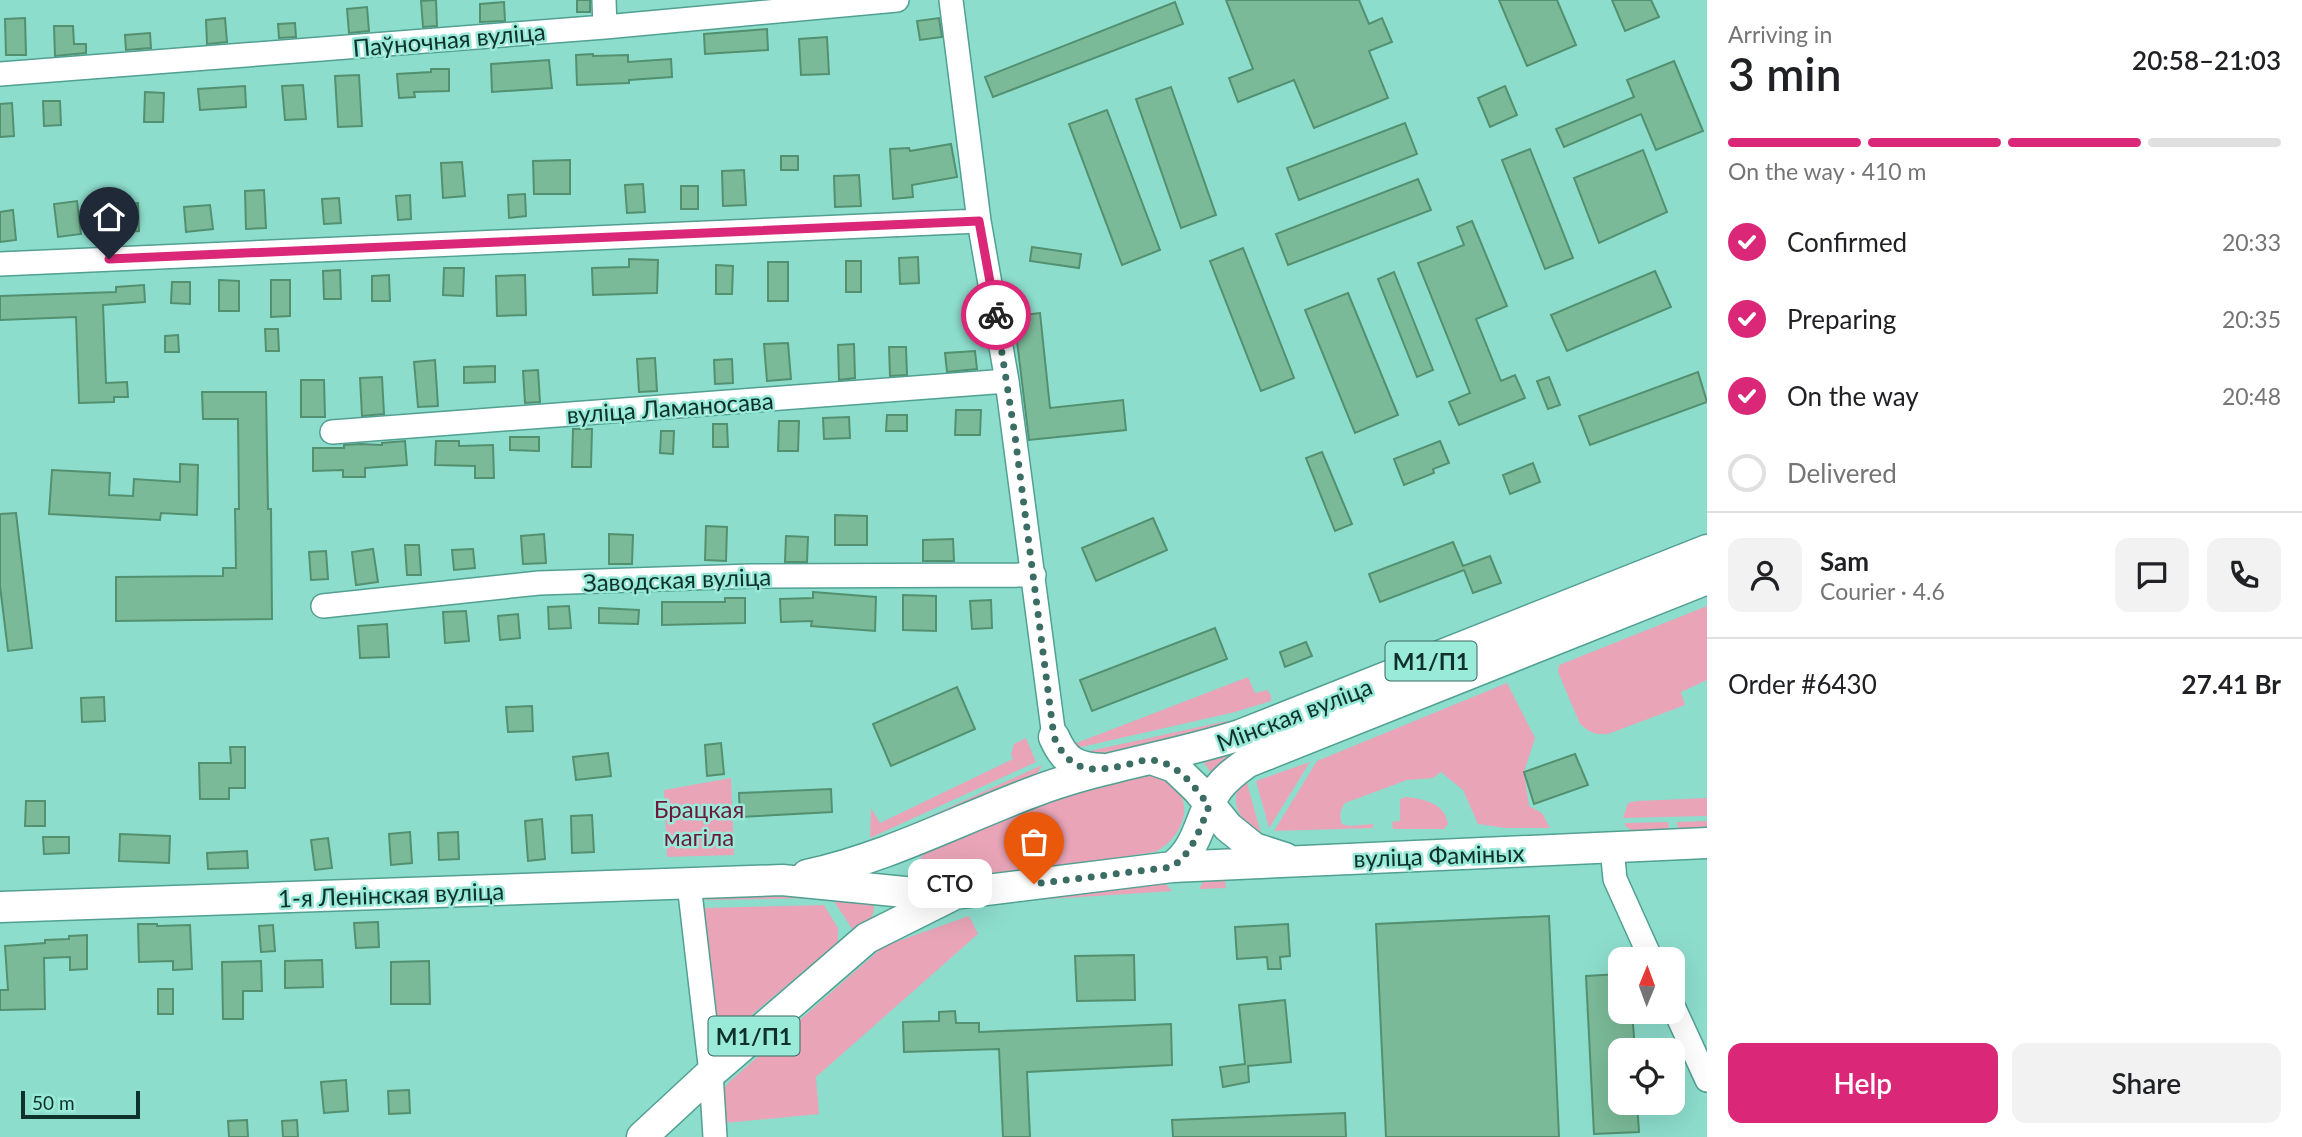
<!DOCTYPE html>
<html lang="en">
<head>
<meta charset="utf-8">
<style>
	:root { --surface:#fff; --page:#f2f2f2; --text:#202124; --muted:#757577; --line:#e0e0e0; --accent:#db2777 }
	body { margin:0; font-family:Lato,sans-serif; background:var(--page); color:var(--text); height:100vh; display:flex; flex-direction:column; font-size:26px; white-space:nowrap }
	* { box-sizing:border-box; margin:0 }
	p { font-size:23px; color:var(--muted) }
	.icon { flex:none; width:38px; height:38px; fill:none; stroke:currentColor; stroke-width:2; stroke-linecap:round; stroke-linejoin:round }
	.map { position:relative; flex:1; overflow:hidden }
	.details { display:flex; flex-direction:column; background:var(--surface); width:595px }
	.details>* { flex:none }
	.needle { width:46px; rotate:1deg }
	.buttons { position:absolute; left:1608px; top:947px; display:grid; gap:14px }
	.buttons a { display:grid; place-items:center; width:77px; height:77px; border-radius:14px; background:var(--surface); box-shadow:0 7px 28px #0002; font-size:35px }
	.scale { position:absolute; left:21px; bottom:18px; width:119px; box-sizing:border-box; padding-left:7px; border:4px solid #0f312b; border-top:0; font-size:19px; line-height:24px; white-space:nowrap; color:#0f312b; -webkit-text-stroke:5px #9aeada; paint-order:stroke }
	.pin { position:absolute; display:grid; place-items:center; width:60px; height:60px; color:#fff; margin:-72px -30px; border-radius:50% 50% 50% 0; rotate:-45deg; box-shadow:0 0 7px #0007 }
	.pin .icon { rotate:45deg }
	.courier { position:absolute; display:grid; place-items:center; width:70px; height:70px; margin:-35px; border:5px solid #db2777; border-radius:50%; background:#fff; color:#222; box-shadow:0 2px 9px #0007 }
	.bubble { position:absolute; height:49px; border-radius:14px; background:var(--surface); box-shadow:0 7px 28px #0002; font-size:23px; font-weight:600; line-height:49px; text-align:center }
	.headline em { font-style:normal; font-weight:600 }
	.headline div { display:flex; flex-direction:column-reverse }
	.headline { display:flex; align-items:center; justify-content:space-between; height:119px; padding:0 21px }
	h1 { font-size:46px; font-weight:600; line-height:52px }
	.bar { display:grid; grid-template-columns:repeat(4,1fr); gap:10px 7px; align-content:center; height:84px; padding:0 21px }
	.bar i { height:9px; border-radius:5px; background:var(--line) }
	.bar .on { background:var(--accent) }
	.bar p { grid-column:span 4 }
	.line { display:flex; align-items:center; gap:18px; padding:0 21px; border-top:2px solid var(--line) }
	.line div { flex:1 }
	.round { display:grid; place-items:center; flex:none; width:74px; height:74px; border-radius:14px; background:var(--page) }
	ol { padding:0 21px; list-style:none }
	li { display:flex; align-items:center; gap:21px; height:77px }
	li p { margin-inline-start:auto }
	li .icon { padding:7px; border-radius:50%; background:var(--accent); color:#fff; stroke-width:4 }
	li:last-child { color:var(--muted) }
	li i { width:38px; height:38px; border:4px solid var(--line); border-radius:50% }
	.button { display:flex; gap:14px; margin-top:auto; padding:14px 21px }
	.button a { flex:1; height:80px; border-radius:14px; background:var(--accent); color:#fff; font-size:28px; font-weight:600; line-height:80px; text-align:center }
	.button a+a { background:var(--page); color:var(--text) }
	main { display:flex; flex:1; min-height:0 }
	.map>svg:first-child { display:block }
	.green { fill:#e9a4b8 }
	.building { fill:#7bba98; stroke:#529070; stroke-width:2 }
	.lines { fill:none; stroke-linecap:round; stroke-linejoin:round }
	.minor-casing { stroke:#51a092; stroke-width:26 }
	.major-casing { stroke:#51a092; stroke-width:33 }
	.minor { stroke:#fff; stroke-width:23 }
	.major { stroke:#fff; stroke-width:30 }
	.done { stroke:#3b6d64; stroke-width:7; stroke-dasharray:0 12.6 }
	.route { stroke:#db2777; stroke-width:9 }
	.labels { text-anchor:middle; dominant-baseline:central; stroke-width:5; stroke-linejoin:round; paint-order:stroke }
	.shield { fill:#9aeada; stroke:#396860; stroke-width:2 }
	.shield-label { font-size:23px; font-weight:bold; fill:#0f312b }
	.street-label { font-size:24px; fill:#0f312b; stroke:#9aeada }
	.park-label { font-size:24px; fill:#6c1a3b; stroke:#9aeada }
</style>
</head>
<body>
<main>
<div class="map">
<svg width="1707" height="1137" viewBox="0 0 1707 1137">
	<rect width="100%" height="100%" fill="#8dddcd"/>
	<!-- green -->
	<path class="green" d="M1707,606V680L1681,692L1685,705L1608,734H1597L1589,731L1580,724L1558,672L1559,665Z
		M1248,677L1255,693L1267,690L1271,695V701L1235,712L1068,750L1066,747Z
		M1507,683L1535,738L1524,772L1529,806L1542,813L1550,828H1505L1478,824L1463,790L1441,772L1433,778L1407,780L1345,803C1340,810 1339,816 1342,824L1349,826L1373,824V828L1274,831L1317,761Z
		M1227,721L1230,729L1100,764L1071,755Z
		M1026,738L1036,762L870,838L871,808L880,823L1013,759L1011,754L1014,744Z
		M1238,750L1240,755L1215,779L1203,761Z
		M1310,762L1269,828L1256,781Z
		M1042,765L1036,776L834,860Z
		M1140,772C1148,774 1160,775 1167,780C1198,800 1183,838 1155,852L943,885C926,883 920,879 919,861L925,851L1029,806Z
		M1245,776L1262,837C1239,819 1226,803 1245,776Z
		M731,778L734,855L667,857L664,790Z
		M1406,797C1424,799 1445,803 1448,824L1444,829H1393L1392,822L1400,821V799Z
		M1707,798V816L1623,818L1628,803L1637,801Z
		M1707,821V829L1678,830L1677,822Z
		M1668,822L1669,830L1633,831L1625,826V823Z
		M1225,878L1226,888L1199,889L1205,879Z
		M1164,882L1172,891L989,903Z
		M823,891V898L705,900L708,896Z
		M833,891L873,900C877,917 868,923 855,933L833,900Z
		M824,905L838,928V942L722,1040L716,1032L701,908Z
		M969,916L978,934L816,1077L819,1114L724,1123L723,1090L729,1082L884,946Z"/>
	<!-- building -->
	<path class="building" d="M436,0L437,26L423,27L421,1Z
		M577,0H590V12H577Z
		M1226,0H1359L1369,24L1382,18L1392,42L1369,51L1388,98L1314,128L1294,80L1238,102L1229,78L1253,69Z
		M1499,0H1557L1576,45L1527,66Z
		M1612,0H1651L1659,17L1625,31Z
		M504,2L505,21L480,22V4Z
		M1175,2L1183,24L993,97L985,77Z
		M367,7L369,31L349,33L347,9Z
		M25,18L26,55H6L5,19Z
		M225,18L227,42L207,44L206,20Z
		M939,18L942,37L920,40L917,21Z
		M295,23L296,37L279,38L278,24Z
		M54,26H73L74,44H86V53L55,56Z
		M767,29L768,50L705,54L704,34Z
		M150,33L151,48L126,50L125,35Z
		M827,37L829,74L801,75L799,39Z
		M593,54V56L628,55V62L671,59L672,77L629,80V83L577,85L576,55Z
		M549,60L552,88L492,92L491,64Z
		M1674,61L1703,131L1656,150L1641,114L1564,147L1556,129L1634,97L1627,80Z
		M431,69H449V91L414,92L415,97L399,98L397,74L431,72Z
		M359,75L362,126L338,127L335,76Z
		M303,85L306,119L285,120L282,86Z
		M245,86L246,107L200,110L198,89Z
		M1505,86L1517,115L1490,127L1478,98Z
		M1171,87L1216,215L1181,228L1136,99Z
		M145,92L164,93L163,122H144Z
		M43,101H60L61,125L44,126Z
		M12,103L14,136L0,137V104Z
		M1107,110L1160,250L1122,265L1069,124Z
		M1405,123L1417,154L1299,200L1287,168Z
		M951,144L957,177L912,185L913,197L893,199L890,149L909,148L910,151Z
		M1530,149L1573,258L1545,269L1502,160Z
		M1643,150L1667,212L1599,243L1574,178Z
		M781,156H798V170H781Z
		M570,160V194H534L533,161Z
		M462,162L465,196L443,198L441,163Z
		M744,170L746,205L723,206L722,171Z
		M859,175L861,206L835,207L834,176Z
		M1418,179L1431,210L1288,265L1276,234Z
		M643,184L645,212L627,213L625,185Z
		M681,186H698V209H681Z
		M264,190L266,228L246,229L245,191Z
		M525,194L526,216L509,218L508,195Z
		M410,195L411,219L398,220L396,196Z
		M339,198L341,223L324,224L322,199Z
		M77,201L81,234L58,237L54,204Z
		M138,203L139,231L124,232L122,204Z
		M210,205L213,229L186,232L184,207Z
		M13,210L16,240L0,242V212Z
		M1472,221L1507,306L1476,319L1501,381L1515,375L1525,398L1459,425L1449,402L1470,393L1418,263L1464,245L1457,227Z
		M1032,247L1081,254L1079,268L1030,261Z
		M1243,248L1294,378L1261,391L1210,261Z
		M918,257L919,283L900,284L899,258Z
		M629,259L658,260L657,293L593,295L592,268L629,267Z
		M846,261H861V292H846Z
		M768,262H788V301H768Z
		M716,265L733,266L732,294H716Z
		M444,268H464L463,296L443,295Z
		M340,270L341,299H324L323,271Z
		M1655,271L1671,307L1567,351L1551,315Z
		M1394,272L1433,370L1417,377L1378,279Z
		M389,275L390,301H372V276Z
		M525,275L526,315L497,316L496,276Z
		M219,280L239,281V311H219Z
		M271,280H290V316L271,317Z
		M172,282H190V304L171,303Z
		M144,285L145,302L103,305L106,383L127,382L128,397H114V402L79,403L76,317L0,320V296L116,292V287Z
		M1348,293L1398,415L1355,433L1305,310Z
		M1040,313L1050,408L1123,400L1126,430L1029,440L1014,316Z
		M265,329H278L279,351H266Z
		M178,335L179,352H165V336Z
		M788,343L791,379L767,381L764,344Z
		M854,344L855,378L839,380L838,345Z
		M889,347H906L907,375L890,376Z
		M975,351L977,369L947,372L945,353Z
		M655,358L657,391L639,392L637,359Z
		M732,359L733,383L715,384L714,360Z
		M435,360L438,406L418,407L414,362Z
		M495,366V382L464,383V367Z
		M538,370L540,402L525,403L523,371Z
		M1698,372L1707,402L1590,445L1579,416Z
		M382,377L384,414L362,416L360,378Z
		M1549,377L1560,405L1548,409L1537,381Z
		M301,380H324L325,417H301Z
		M202,392H266L268,509H271L272,619L116,621V577L223,576V568H236L235,509H239L238,419H203Z
		M956,410H981L980,435H955Z
		M887,415H907V431H886Z
		M849,417L850,438L824,439L823,418Z
		M779,421H799L798,451H778Z
		M713,424H727L728,447H713Z
		M573,429H592L591,467H572Z
		M661,431H674L673,454L660,453Z
		M510,437H539V451L510,450Z
		M405,441L407,465L365,468V477H343V470L313,471V448H344V445L360,444L382,445V443Z
		M436,441H459V446L493,445L494,478H475V466L435,465Z
		M1440,441L1449,463L1433,469L1434,473L1404,485L1394,459Z
		M1322,452L1352,524L1335,531L1306,458Z
		M1533,463L1540,482L1510,494L1503,475Z
		M180,464L198,465L197,515L161,513L160,520L49,514L52,470L110,473L109,495L133,496L134,479L180,482Z
		M16,513L32,648L8,651L0,586V514Z
		M835,515L867,516V545H835Z
		M1153,518L1167,550L1096,581L1082,548Z
		M706,526L727,527L726,561L705,560Z
		M544,534L546,563L523,564L521,536Z
		M609,534L633,535L632,564H609Z
		M786,536L808,537L807,562H785Z
		M953,539L954,561H923V540Z
		M1453,542L1463,566L1490,556L1501,583L1473,593L1464,570L1380,602L1369,574Z
		M405,545H419L421,575H407Z
		M373,549L378,582L356,585L352,552Z
		M473,549L475,568L454,570L452,550Z
		M326,551L328,579L311,580L309,552Z
		M813,592L876,597L875,631L811,626L812,621L781,622L780,599L813,598Z
		M903,595L936,596V631L903,630Z
		M725,598H745V623L662,625V602H725Z
		M991,600L992,628L972,629L970,601Z
		M569,606L571,628L549,629L548,607Z
		M599,608L639,610L638,624L599,623Z
		M466,611L469,641L445,643L443,612Z
		M518,614L520,638L500,640L498,616Z
		M387,624L389,657L360,658L358,626Z
		M1215,628L1227,659L1092,711L1080,680Z
		M1306,642L1312,656L1285,667L1280,652Z
		M957,687L975,729L891,766L873,724Z
		M104,697L105,721L82,722L81,698Z
		M532,706L533,731L508,732L506,707Z
		M721,743L724,774L707,776L705,745Z
		M230,747H245V788H229V799H200L199,763H231Z
		M608,753L611,776L576,780L573,757Z
		M1575,754L1588,785L1534,804L1524,772Z
		M831,789L832,812L740,817L739,793Z
		M26,801H45V826H25Z
		M592,815L594,852L572,853L571,816Z
		M542,819L545,859L528,861L525,821Z
		M410,832L412,863L391,865L389,834Z
		M458,832L459,859L439,860L438,833Z
		M120,834L170,836L169,863L119,861Z
		M43,837H69V853L44,854Z
		M328,838L332,868L315,870L311,840Z
		M247,851L248,868L208,869L207,853Z
		M1549,916L1559,1137H1386L1376,924Z
		M378,922L379,947L356,948L354,923Z
		M138,924H157V926L190,925L192,969L173,970V961L139,962Z
		M1288,924L1290,956L1280,957L1281,969H1268L1267,957L1237,959L1235,927Z
		M273,925L275,951L261,952L259,926Z
		M87,935V969L70,970V957L44,958L45,1009L0,1010V990H8L5,946L45,943V940L69,939V936Z
		M1134,955L1135,1000L1077,1001L1075,956Z
		M322,960L323,987L285,988V961Z
		M261,961L262,991H243V1019H223L222,962Z
		M429,961L430,1004H391V962Z
		M1620,974V1012H1632L1635,1050H1620V1102H1637L1639,1132L1594,1134L1586,976Z
		M158,989H173V1014H158Z
		M1285,1000L1291,1062L1248,1066L1249,1082L1223,1087L1220,1067L1245,1064L1239,1005Z
		M955,1011L956,1023H979V1032L1171,1024L1172,1065L1027,1072L1030,1137H1003L999,1049L904,1052L903,1022L939,1021V1012Z
		M346,1080L348,1111L324,1113L321,1082Z
		M409,1090L410,1113L389,1114L388,1091Z
		M1345,1113L1346,1137H1173L1172,1120Z
		M247,1120L248,1137H229L228,1121Z
		M297,1120L298,1137H283L282,1121Z"/>
	<g class="lines">
		<defs>
			<path id="minor" d="M604,0L605,27
				M951,0L979,221L1007,381L1054,737
				M0,74L605,27L897,0
				M0,264L979,221
				M332,432L1007,381
				M323,606L539,583L752,576L1034,575
				M1612,848L1615,879L1651,959
				M689,884L711,1073L715,1137
				M1673,1006L1707,1080"/>
			<path id="major" d="M1054,737C1065,762 1076,768 1103,769
				M1151,759L1174,767L1198,790L1228,827L1254,848L1285,858
				M1172,867L1707,843
				M807,875C886,858 958,820 1033,792C1101,766 1172,757 1240,735L1707,550
				M0,907L782,880L925,894H954L1172,867C1198,848 1198,823 1213,797C1220,782 1235,771 1248,762L1707,579
				M642,1137L711,1073L867,938L951,896"/>
		</defs>
		<!-- minor casing -->
		<use href="#minor" class="minor-casing"/>
		<!-- major casing -->
		<use href="#major" class="major-casing"/>
		<!-- minor -->
		<use href="#minor" class="minor"/>
		<!-- major -->
		<use href="#major" class="major"/>
	</g>
	<g class="lines">
		<!-- done -->
		<path class="done" d="M996,315L1015,436L1054,737C1071,775 1094,772 1130,764C1136,763 1145,759 1151,760C1177,762 1195,787 1209,806C1200,829 1193,852 1172,867L1034,884"/>
		<!-- route -->
		<path class="route" d="M109,259L979,221L996,315"/>
	</g>
	<g class="labels">
		<!-- shield labels -->
		<g class="shield">
			<rect x="1385.5" y="641.5" width="91" height="39" rx="5"/>
			<rect x="708.5" y="1016.5" width="91" height="39" rx="5"/>
		</g>
		<g class="shield-label">
			<text x="1431" y="661">М1/П1</text>
			<text x="754" y="1036">М1/П1</text>
		</g>
		<!-- street labels -->
		<g class="street-label">
			<text transform="translate(449 39) rotate(-5)">Паўночная вуліца</text>
			<text transform="translate(670 407) rotate(-4)">вуліца Ламаносава</text>
			<text transform="translate(677 579) rotate(-2)">Заводская вуліца</text>
			<text transform="translate(1294 714) rotate(-21)">Мінская вуліца</text>
			<text transform="translate(1439 855) rotate(-2)">вуліца Фаміных</text>
			<text transform="translate(391 894) rotate(-2)">1-я Ленінская вуліца</text>
		</g>
		<!-- park labels -->
		<g class="park-label">
			<text x="699" y="808">Брацкая<tspan x="699" dy="28">магіла</tspan></text>
		</g>
	</g>
</svg>
<div class="buttons">
<a><svg class="needle" viewBox="-14 -14 28 28"><path d="M0-13l5 13h-10z" fill="#e53935"/><path d="M0 13l5-13h-10z" fill="#757577"/></svg></a>
<a><svg class="icon" aria-label="locate" viewBox="0 0 24 24"><circle cx="12" cy="12" r="6"/><path d="M12 2v4M12 18v4M2 12h4M18 12h4"/></svg></a>
</div>
<div class="scale">50 m</div>
<div class="pin" style="left:1034px;top:884px;background:#ea580c"><svg class="icon" aria-label="bag" viewBox="0 0 24 24"><path d="M5 8h14l-1 12H6zM9 8a3 3 0 0 1 6 0"/></svg></div>
<div class="pin" style="left:109px;top:259px;background:#1f2937"><svg class="icon" aria-label="home" viewBox="0 0 24 24"><path d="M3 11l9-7 9 7M6 9v11h12V9"/></svg></div>
<div class="courier" style="left:996px;top:315px"><svg class="icon" aria-label="bike" viewBox="0 0 24 24"><circle cx="6" cy="16" r="4"/><circle cx="18" cy="16" r="4"/><path d="M6 16l4-8h5l3 8M10 8l3 8H6M13 5h3"/></svg></div>
<div class="bubble" style="left:908px;top:859px;width:84px">СТО</div>
</div>
<section class="details">
<div class="headline"><div><h1>3 min</h1><p>Arriving in</p></div><em>20:58–21:03</em></div>
<div class="bar"><i class="on"></i><i class="on"></i><i class="on"></i><i></i><p>On the way · 410 m</p></div>
<ol>
<li><svg class="icon" aria-label="check" viewBox="0 0 24 24"><path d="M5 12l5 5 9-10"/></svg>Confirmed<p>20:33</p></li>
<li><svg class="icon" aria-label="check" viewBox="0 0 24 24"><path d="M5 12l5 5 9-10"/></svg>Preparing<p>20:35</p></li>
<li><svg class="icon" aria-label="check" viewBox="0 0 24 24"><path d="M5 12l5 5 9-10"/></svg>On the way<p>20:48</p></li>
<li><i></i>Delivered</li>
</ol>
<div class="line" style="height:126px"><a class="round"><svg class="icon" aria-label="person" viewBox="0 0 24 24"><circle cx="12" cy="8" r="4"/><path d="M4 21q1-7 8-7t8 7"/></svg></a><div><b>Sam</b><p>Courier · 4.6</p></div><a class="round"><svg class="icon" aria-label="chat" viewBox="0 0 24 24"><path d="M4 5h16v11H9l-5 4z"/></svg></a><a class="round"><svg class="icon" aria-label="phone" viewBox="0 0 24 24"><path d="M5 4h4l2 5-3 2q2 4 5 5l2-3 5 2v4C11 20 4 13 5 4z"/></svg></a></div>
<div class="line" style="height:91px"><div>Order #6430</div><b>27.41 Br</b></div>
<div class="button"><a>Help</a><a>Share</a></div>
</section>
</main>
</body>
</html>
